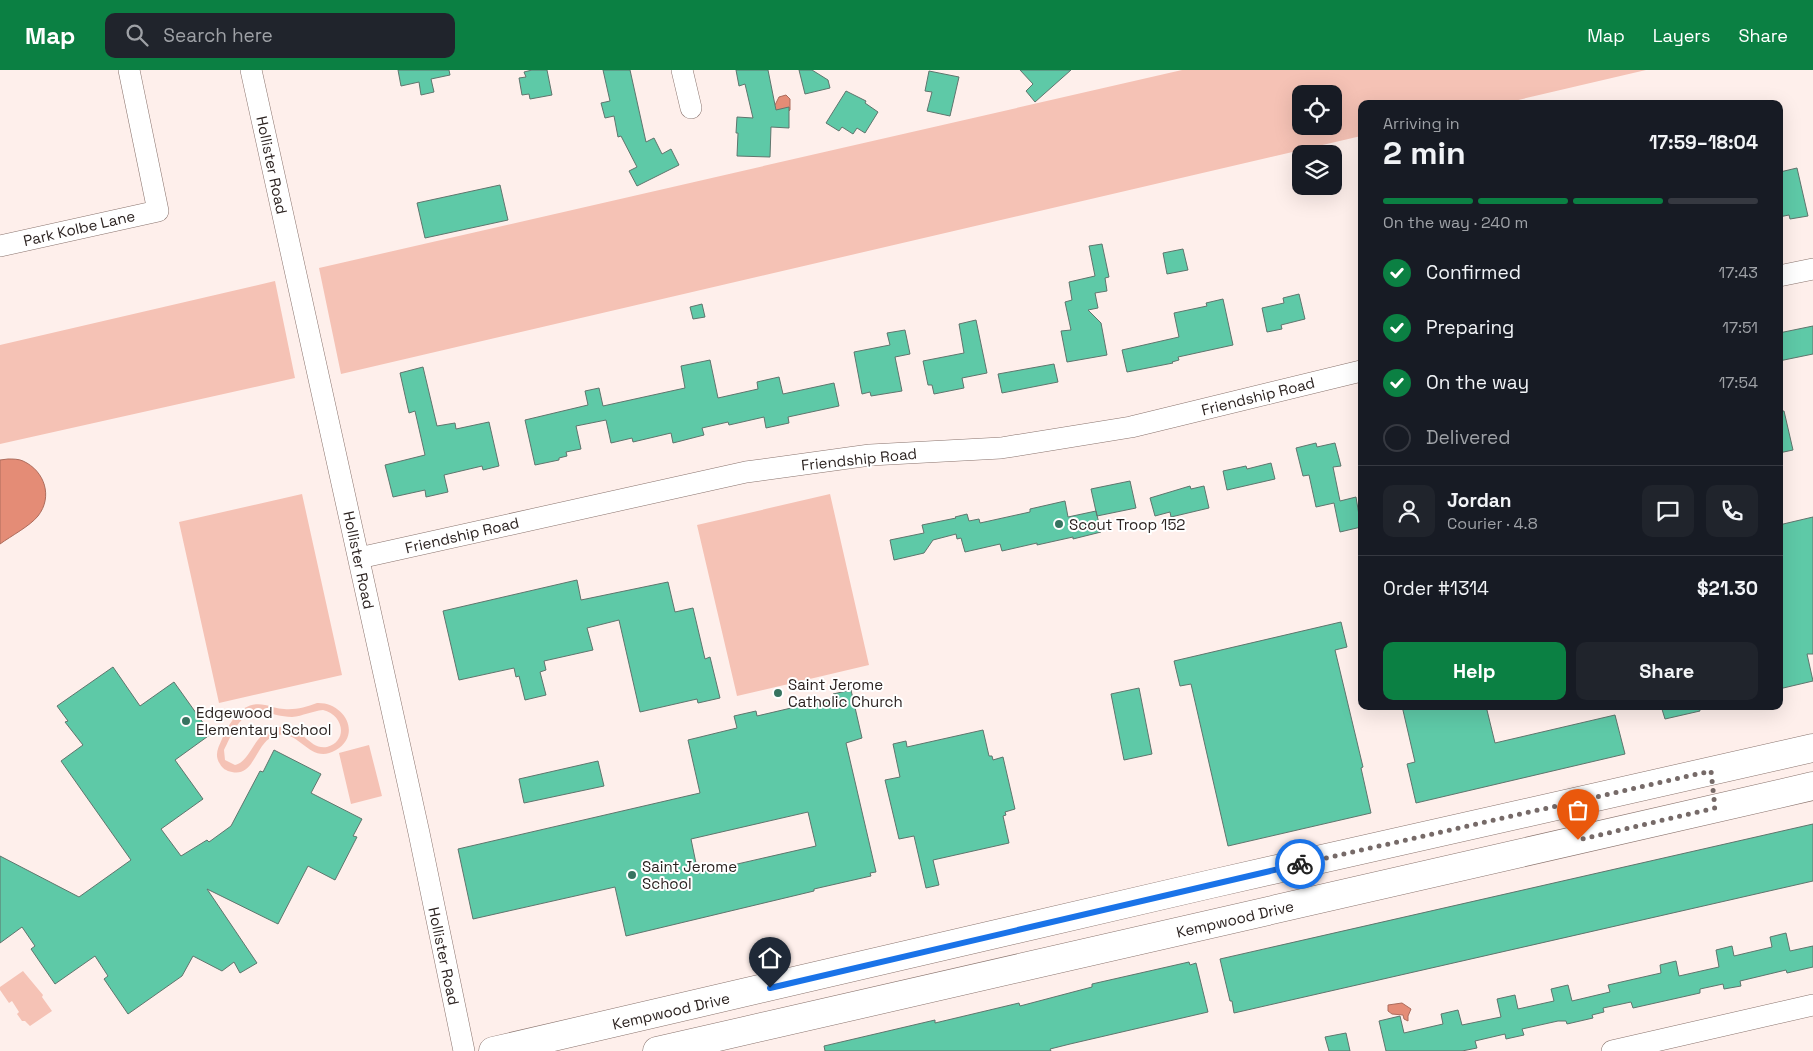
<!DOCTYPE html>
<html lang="en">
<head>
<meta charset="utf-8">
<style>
	:root { --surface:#171b24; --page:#20242c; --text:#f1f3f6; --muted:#9ea1a6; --line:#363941; --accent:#0b8043 }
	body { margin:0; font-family:"Space Grotesk",sans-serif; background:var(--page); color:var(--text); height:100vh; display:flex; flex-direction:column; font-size:19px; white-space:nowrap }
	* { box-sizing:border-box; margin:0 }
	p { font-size:16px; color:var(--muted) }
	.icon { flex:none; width:28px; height:28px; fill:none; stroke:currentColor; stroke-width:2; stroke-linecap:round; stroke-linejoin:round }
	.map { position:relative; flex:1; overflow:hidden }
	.drawer { position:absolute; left:1358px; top:30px; width:425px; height:610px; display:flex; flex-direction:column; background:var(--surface); border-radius:10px; box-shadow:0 5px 20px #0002 }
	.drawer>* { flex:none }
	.tools { position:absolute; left:1292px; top:15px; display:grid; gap:10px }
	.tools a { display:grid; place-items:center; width:50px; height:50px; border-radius:10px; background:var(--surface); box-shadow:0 5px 20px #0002; font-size:25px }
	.pin { position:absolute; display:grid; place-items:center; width:42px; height:42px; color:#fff; margin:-51px -21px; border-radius:50% 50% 50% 0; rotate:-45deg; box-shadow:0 0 5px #0007 }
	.pin .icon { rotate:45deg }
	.courier { position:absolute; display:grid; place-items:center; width:50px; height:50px; margin:-25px; border:4px solid #1a73e8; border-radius:50%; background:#fff; color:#222; box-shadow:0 1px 6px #0007 }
	.head em { font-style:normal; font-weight:600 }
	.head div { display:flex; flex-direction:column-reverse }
	.head { display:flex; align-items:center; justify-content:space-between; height:85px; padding:0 25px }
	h1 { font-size:32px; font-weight:600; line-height:38px }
	.bar { display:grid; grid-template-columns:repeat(4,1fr); gap:8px 5px; align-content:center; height:60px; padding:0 25px }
	.bar i { height:6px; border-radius:4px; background:var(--line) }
	.bar .selected { background:var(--accent) }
	.bar p { grid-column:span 4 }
	.line { display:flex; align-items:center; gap:12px; padding:0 25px; border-top:1px solid var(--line) }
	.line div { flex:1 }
	.round { display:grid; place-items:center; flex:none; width:52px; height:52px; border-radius:10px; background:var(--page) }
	ol { padding:0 25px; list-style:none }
	li { display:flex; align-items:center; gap:15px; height:55px }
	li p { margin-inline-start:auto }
	li .icon { padding:5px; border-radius:50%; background:var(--accent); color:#fff; stroke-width:4 }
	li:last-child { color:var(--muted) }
	li i { width:28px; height:28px; border:2px solid var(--line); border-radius:50% }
	.cta { display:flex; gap:10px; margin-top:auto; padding:10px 25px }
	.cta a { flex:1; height:58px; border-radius:10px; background:var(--accent); color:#fff; font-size:20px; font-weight:600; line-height:58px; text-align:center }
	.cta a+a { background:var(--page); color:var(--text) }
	header { display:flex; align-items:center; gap:30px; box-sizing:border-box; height:70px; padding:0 25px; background:var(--accent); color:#fff }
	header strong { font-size:24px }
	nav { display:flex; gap:28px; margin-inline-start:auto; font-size:18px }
	.search { width:350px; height:45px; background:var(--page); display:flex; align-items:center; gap:12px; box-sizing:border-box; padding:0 18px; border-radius:10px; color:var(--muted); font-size:19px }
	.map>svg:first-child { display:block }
	.green { fill:#f5c2b5; fill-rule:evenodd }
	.water { fill:#e48c76; stroke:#ad6c5c }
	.building { fill:#5ec9a7; stroke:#5f756d; fill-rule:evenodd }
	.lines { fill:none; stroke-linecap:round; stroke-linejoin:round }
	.minor-casing { stroke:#89736d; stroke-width:22 }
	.major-casing { stroke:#89736d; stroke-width:29 }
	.minor { stroke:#fff; stroke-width:21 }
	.major { stroke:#fff; stroke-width:28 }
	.done { stroke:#766a68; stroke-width:5; stroke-dasharray:0 9 }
	.route { stroke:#1a73e8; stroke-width:6 }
	.poi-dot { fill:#377460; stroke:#fff; stroke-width:2 }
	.labels { text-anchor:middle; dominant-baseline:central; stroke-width:4; stroke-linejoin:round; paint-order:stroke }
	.street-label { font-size:15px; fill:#2c2321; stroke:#fff }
	.poi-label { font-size:15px; fill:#2c2321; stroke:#fff; text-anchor:start }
</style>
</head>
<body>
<header>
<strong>Map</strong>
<div class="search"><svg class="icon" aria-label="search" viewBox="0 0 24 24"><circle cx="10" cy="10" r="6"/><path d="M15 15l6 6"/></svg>Search here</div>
<nav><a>Map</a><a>Layers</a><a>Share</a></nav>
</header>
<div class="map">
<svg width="1813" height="981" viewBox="0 0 1813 981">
	<rect width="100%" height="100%" fill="#feefeb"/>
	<!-- green -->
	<path class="green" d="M1182,0H1646L1501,34H1361V66L341,304L319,198ZM1301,24H1334V56H1301Z
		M275,211L295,308L0,374V275Z
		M302,424L342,605L219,633L179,452Z
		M830,424L869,595L737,626L697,455Z
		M317,633C345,632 362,665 336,680C308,697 299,654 272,667C256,674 254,707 232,702C226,701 222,698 220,694C214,685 218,678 222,669C231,651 242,630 265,635C272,636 277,639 284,639C296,640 306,637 317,633ZM323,640C343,644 349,671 327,677C307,681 300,648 272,659C252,667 251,691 235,695L225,690L224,680C231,666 241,639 262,642C272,643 281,647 292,647C303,646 312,641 323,640Z
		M369,675L382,726L351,734L339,683Z
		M23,901L43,925L42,927L52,941L30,956L25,951H22L17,944L19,942L12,931L9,933L0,920V917Z"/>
	<!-- water -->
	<path class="water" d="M786,25L790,29V40L786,43L768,42L767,36L775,35L779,27Z
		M8,389C13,389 19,389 23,391C45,401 53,427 38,446C30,456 11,466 0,474V390Z
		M1402,933L1411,939L1408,946V951L1404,949L1403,945L1392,944L1388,941V935Z"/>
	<!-- building -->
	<path class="building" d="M398,0H449L450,5L431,9L434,22L421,25L419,12L401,16Z
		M532,0H547L552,25L530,29L529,24L522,25L519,8L526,7L524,2Z
		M603,0H630L646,72L654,68L662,84L671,79L679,95L637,116L629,101L637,97L621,66L618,67L614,46L605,48L601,33L610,31Z
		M736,0H768L776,40L789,37V58L771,57L770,87L737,86L738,63H736L737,47L753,48L745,14L739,16Z
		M799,0H812L828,10L830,18L805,24Z
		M1020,0H1071L1035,32L1026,21L1033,14Z
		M929,1L959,7L950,46L927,41L932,22L925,21Z
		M846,21L866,31L865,33L878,42L865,63L857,58L853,64L842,57L839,61L826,53Z
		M1797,98L1808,146L1790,149L1789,145L1779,147V110H1782L1780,102Z
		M500,115L508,150L425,168L417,133Z
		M1102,174L1109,207L1105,208L1107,221L1095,223L1098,238L1088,240L1101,253L1107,285L1067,292L1061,261L1071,260L1065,232L1072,230L1069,212L1095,206L1089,176Z
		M1183,179L1188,200L1167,204L1163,183Z
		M1299,224L1305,249L1281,255L1282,259L1267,262L1262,238L1284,233L1283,228Z
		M1223,229L1233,275L1178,287L1179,290L1172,292L1173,293L1127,302L1122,280L1179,267L1174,243L1207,236L1206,233Z
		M702,234L705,247L693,249L690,237Z
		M976,250L987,303L962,308L964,318L934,324L932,315H928L923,291L964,283L959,254Z
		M1813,256V284L1779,291V263Z
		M905,260L910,284L895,287L902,321L871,326L870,322L862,324L854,282L890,275L887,263Z
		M710,290L718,328L758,319L757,312L779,307L783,324L834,313L839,336L788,347L789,353L766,358L764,347L729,355L728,352L702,358L704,365L673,373L671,363L633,372L632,368L611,373L606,350L576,356L581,379L566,382L567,386L559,388V390L535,395L525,350L588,335L585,321L599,318L603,336L685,318L681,296Z
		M1054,294L1058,312L1002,323L998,304Z
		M423,297L437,356L455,353L456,359L489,352L499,396L483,400L482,396L444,405L448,422L426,427L425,420L393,427L385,395L425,385L415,341L409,343L400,303Z
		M1779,341H1784L1793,380L1779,383Z
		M1316,373L1317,377L1335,373L1341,396L1333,397L1340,431L1356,427L1361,457L1340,462L1334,433L1316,437L1309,405L1303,406L1296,378Z
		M1271,393L1275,409L1227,420L1223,401L1246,396L1247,399Z
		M1130,411L1136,438L1097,446L1091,419Z
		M1190,416L1191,419L1204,416L1209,438L1171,447L1170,442L1155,446L1150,428Z
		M1065,431L1068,447L1096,441L1101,462L1073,469V467L1037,475V473L1002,481L1000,474L965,482L961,468L957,469L956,464L933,470L924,483L894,490L890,470L924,463L922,455L956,448L955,447L967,444L969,451L979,449L980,453L1030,442V439Z
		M1813,447V584H1807L1813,611L1779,619V455Z
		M577,510L581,530L668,512L675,542L693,538L705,589L710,587L720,628L698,633L697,629L640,642L619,550L587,558L593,580L544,591L546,600L540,602L546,625L525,630L519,606L516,607L514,598L459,610L443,541Z
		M1341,552L1347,577L1335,580L1363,697L1361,698L1371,743L1228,776L1191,614L1180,616L1174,591Z
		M113,597L140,636L174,612L211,664L175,690L203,729L161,759L181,786L207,770L209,772L231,756L260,701L263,702L274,680L321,704L311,723L362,749L353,766L357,767L335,810L308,796L278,854L207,819L257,893L240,903L234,892L222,901L193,886L182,906L128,944L104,909L108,906L95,886L55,914L31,879L35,876L22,857L0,873V786L79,827L131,790L61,691L83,675L65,652L68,651L57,636Z
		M1139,618L1152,684L1124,690L1111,624Z
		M851,620L862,668L846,673L876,802L870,803L871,806L814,819V821L626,866L615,817L473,849L458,779L700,723L688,670L737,658L734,646L756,641L757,646L834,628L833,624ZM808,742L816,776L698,803L691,769Z
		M1402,636H1486L1495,673L1615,645L1625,684L1416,733L1407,694L1415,692Z
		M1661,636H1699L1700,641L1665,649Z
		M983,660L989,686H992L993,690L1003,687L1015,739L1005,742L1006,745L1003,746L1009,773L933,790L939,815L926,818L914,766L899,769L885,710L900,707L893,674L906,671L907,677Z
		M598,691L604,716L524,733L519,709Z
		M1813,754V811L1234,943L1232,931H1230L1220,889Z
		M1786,863L1790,881L1813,876V897L1787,903L1786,900L1740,911L1741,916L1724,919L1723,914L1700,919V923L1633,938L1631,932L1603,938L1604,942L1592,945L1593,948L1567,954L1566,951H1558L1522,959L1524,965L1506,969L1505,964L1475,971L1477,978L1462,981H1386L1379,951L1400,946L1404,963L1443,954L1441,944L1458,940L1462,955L1501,947L1497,929L1515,925L1518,939L1554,931L1551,919L1568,915L1572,931L1610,922L1608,915L1661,903L1660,895L1676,891L1679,906L1719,897L1716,880L1732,876L1734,886L1772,877L1770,867Z
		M1189,892L1190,895L1196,893L1208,942L1070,974L1050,979L1051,981H825L824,976L935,950V953L1019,933L1020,936L1092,917V914Z
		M1346,963L1350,981H1329L1325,967Z"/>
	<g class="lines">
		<defs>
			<path id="minor" d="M251,0L419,763L464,981
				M682,0L691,38
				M0,176L158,141L129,0
				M1779,206L1813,199
				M359,488L746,402L870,385L1001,378L1131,357L1361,301
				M1612,981L1813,935"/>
			<path id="major" d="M493,981L1211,814L1813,678
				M657,981L1813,716"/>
		</defs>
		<!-- minor casing -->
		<use href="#minor" class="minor-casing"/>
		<!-- major casing -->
		<use href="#major" class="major-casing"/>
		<!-- minor -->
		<use href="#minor" class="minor"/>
		<!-- major -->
		<use href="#major" class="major"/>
	</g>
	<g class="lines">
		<!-- done -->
		<path class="done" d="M1300,794L1711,701L1715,738L1578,770"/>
		<!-- route -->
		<path class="route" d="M770,918L1300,794"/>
	</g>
	<!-- markers -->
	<g class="poi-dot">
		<circle cx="1059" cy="454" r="5"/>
		<circle cx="778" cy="623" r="5"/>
		<circle cx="186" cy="651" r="5"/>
		<circle cx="632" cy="805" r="5"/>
	</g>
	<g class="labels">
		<!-- street labels -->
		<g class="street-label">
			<text transform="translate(272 95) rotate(78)">Hollister Road</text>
			<text transform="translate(79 158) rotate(-13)">Park Kolbe Lane</text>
			<text transform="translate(1258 326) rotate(-14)">Friendship Road</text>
			<text transform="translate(859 389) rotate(-6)">Friendship Road</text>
			<text transform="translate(462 465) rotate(-13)">Friendship Road</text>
			<text transform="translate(359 490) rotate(78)">Hollister Road</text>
			<text transform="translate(1235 849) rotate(-13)">Kempwood Drive</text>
			<text transform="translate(444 886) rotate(78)">Hollister Road</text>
			<text transform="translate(671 941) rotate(-13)">Kempwood Drive</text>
		</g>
		<!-- poi labels -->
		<g class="poi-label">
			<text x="1069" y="454">Scout Troop 152</text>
			<text x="788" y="614">Saint Jerome<tspan x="788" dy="17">Catholic Church</tspan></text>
			<text x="196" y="642">Edgewood<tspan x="196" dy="17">Elementary School</tspan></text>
			<text x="642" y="796">Saint Jerome<tspan x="642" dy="17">School</tspan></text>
		</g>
	</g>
</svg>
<div class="tools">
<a><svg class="icon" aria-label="locate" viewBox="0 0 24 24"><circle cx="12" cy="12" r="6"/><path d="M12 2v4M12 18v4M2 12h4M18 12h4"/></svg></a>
<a><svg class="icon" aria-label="layers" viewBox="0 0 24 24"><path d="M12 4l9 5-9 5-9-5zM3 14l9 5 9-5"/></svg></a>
</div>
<div class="pin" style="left:1578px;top:770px;background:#ea580c"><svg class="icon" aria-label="bag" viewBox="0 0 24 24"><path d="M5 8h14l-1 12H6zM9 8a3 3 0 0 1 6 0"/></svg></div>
<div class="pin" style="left:770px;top:918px;background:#1f2937"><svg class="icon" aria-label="home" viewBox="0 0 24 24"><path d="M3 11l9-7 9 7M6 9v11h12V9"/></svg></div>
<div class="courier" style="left:1300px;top:794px"><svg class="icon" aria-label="bike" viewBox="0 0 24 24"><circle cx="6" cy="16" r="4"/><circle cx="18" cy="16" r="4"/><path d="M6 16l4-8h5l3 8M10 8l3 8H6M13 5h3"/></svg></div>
<section class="drawer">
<div class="head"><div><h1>2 min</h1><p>Arriving in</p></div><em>17:59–18:04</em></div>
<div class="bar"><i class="selected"></i><i class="selected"></i><i class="selected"></i><i></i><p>On the way · 240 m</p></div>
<ol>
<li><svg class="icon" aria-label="check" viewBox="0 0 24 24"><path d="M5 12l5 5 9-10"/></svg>Confirmed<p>17:43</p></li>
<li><svg class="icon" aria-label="check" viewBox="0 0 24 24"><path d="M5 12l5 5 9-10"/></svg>Preparing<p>17:51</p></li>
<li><svg class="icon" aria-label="check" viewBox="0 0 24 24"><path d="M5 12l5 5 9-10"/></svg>On the way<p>17:54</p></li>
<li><i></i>Delivered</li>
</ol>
<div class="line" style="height:90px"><a class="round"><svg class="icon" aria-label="person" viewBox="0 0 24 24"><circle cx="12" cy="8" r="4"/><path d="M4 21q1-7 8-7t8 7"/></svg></a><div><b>Jordan</b><p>Courier · 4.8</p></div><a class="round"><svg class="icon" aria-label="chat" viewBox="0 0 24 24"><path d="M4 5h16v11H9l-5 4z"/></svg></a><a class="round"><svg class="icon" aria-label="phone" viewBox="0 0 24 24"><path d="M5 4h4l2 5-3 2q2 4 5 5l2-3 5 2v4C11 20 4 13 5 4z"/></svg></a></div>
<div class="line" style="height:65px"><div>Order #1314</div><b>$21.30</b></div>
<div class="cta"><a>Help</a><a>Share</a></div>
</section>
</div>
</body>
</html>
